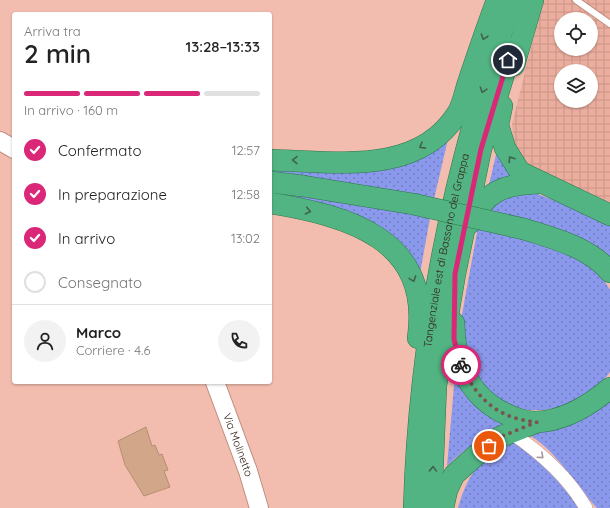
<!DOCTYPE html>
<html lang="it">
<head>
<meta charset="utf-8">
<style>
	:root { --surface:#fff; --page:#f2f2f2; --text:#222; --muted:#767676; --line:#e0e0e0; --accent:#db2777 }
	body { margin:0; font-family:Quicksand,sans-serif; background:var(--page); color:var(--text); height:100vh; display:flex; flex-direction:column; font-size:15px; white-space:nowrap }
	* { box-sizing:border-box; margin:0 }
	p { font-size:13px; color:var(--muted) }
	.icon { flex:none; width:22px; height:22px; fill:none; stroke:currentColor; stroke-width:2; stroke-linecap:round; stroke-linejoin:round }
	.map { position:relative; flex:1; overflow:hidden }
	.details { position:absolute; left:12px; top:12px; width:260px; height:372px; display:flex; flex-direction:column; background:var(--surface); border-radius:4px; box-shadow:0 1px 3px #0004 }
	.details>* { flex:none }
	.buttons { position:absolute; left:554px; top:12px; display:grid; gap:8px }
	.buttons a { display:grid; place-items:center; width:44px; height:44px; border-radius:50%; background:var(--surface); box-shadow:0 1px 3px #0004; font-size:20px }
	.pin { position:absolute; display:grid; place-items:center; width:34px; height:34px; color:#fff; margin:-17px; border:2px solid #fff; border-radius:50%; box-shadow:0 1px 4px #0007 }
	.courier { position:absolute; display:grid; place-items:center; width:40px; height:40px; margin:-20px; border:3px solid #db2777; border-radius:50%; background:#fff; color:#222; box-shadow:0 1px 5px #0007 }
	.head em { font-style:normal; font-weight:600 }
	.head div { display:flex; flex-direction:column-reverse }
	.head { display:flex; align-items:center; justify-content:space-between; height:68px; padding:0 12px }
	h1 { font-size:26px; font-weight:600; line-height:30px }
	.bar { display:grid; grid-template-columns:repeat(4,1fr); gap:6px 4px; align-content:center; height:48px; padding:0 12px }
	.bar i { height:5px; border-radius:3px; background:var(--line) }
	.bar .on { background:var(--accent) }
	.bar p { grid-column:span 4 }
	.line { display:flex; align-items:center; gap:10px; padding:0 12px; border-top:1px solid var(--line) }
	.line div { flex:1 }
	.round { display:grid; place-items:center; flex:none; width:42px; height:42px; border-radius:21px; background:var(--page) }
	ol { padding:0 12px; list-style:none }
	li { display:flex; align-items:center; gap:12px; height:44px }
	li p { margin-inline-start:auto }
	li .icon { padding:4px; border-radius:50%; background:var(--accent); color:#fff; stroke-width:4 }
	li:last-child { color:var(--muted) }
	li i { width:22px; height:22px; border:2px solid var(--line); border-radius:50% }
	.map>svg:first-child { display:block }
	.industrial { fill:url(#industrial-grid); fill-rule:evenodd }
	.grass { fill:url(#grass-dots) }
	.building { fill:#d1a689; stroke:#b88e71 }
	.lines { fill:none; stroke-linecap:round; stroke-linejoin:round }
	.service-casing { stroke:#c08e80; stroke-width:8 }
	.minor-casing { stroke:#c08e80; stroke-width:14 }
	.secondary-casing { stroke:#c08e80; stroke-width:20 }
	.trunk-casing { stroke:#2c754a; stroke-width:22 }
	.service { stroke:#fff; stroke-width:6 }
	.minor { stroke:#fff; stroke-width:13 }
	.secondary { stroke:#fff; stroke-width:18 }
	.trunk { stroke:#52b482; stroke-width:21 }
	.trunk-bridge-casing { stroke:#2c754a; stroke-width:22; stroke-linecap:butt }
	.trunk-bridge { stroke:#52b482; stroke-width:21 }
	.oneway { stroke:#42634a }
	.oneway2 { stroke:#a49b99 }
	.done { stroke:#77584f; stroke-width:4; stroke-dasharray:0 7.2 }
	.route { stroke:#db2777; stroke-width:5 }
	.labels { text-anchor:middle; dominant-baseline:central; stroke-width:3; stroke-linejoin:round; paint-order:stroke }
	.street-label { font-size:11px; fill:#35211c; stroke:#f8ccc1 }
</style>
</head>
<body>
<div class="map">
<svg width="610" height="508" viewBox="0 0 610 508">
	<defs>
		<pattern id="industrial-grid" width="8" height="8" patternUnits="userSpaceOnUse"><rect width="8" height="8" fill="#ebae9e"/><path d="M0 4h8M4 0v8" fill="none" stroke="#ca9588"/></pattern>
		<pattern id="grass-dots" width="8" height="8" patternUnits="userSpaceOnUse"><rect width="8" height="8" fill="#8b99ed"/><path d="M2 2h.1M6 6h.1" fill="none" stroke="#727cbf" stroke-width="1.8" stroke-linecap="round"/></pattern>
	</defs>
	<rect width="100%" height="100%" fill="#f2bdae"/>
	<!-- industrial -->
	<path class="industrial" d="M543,0H610V204L564,186L521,161L513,141L512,124ZM561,19H591V49H561ZM561,71H591V101H561Z"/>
	<!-- grass -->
	<path class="grass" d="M449,135L434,199L270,174V163L342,166Z
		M498,146L520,179L488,189Z
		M270,189L326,195L430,218L419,279L399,248L270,200Z
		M532,192L590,214L610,226V258C580,229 527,220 487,210L493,200Z
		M478,227L554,248L583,260L602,277L610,290V372L597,389L567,406L544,410H525L503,402L484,387L471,370L461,320Z
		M455,375L464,394L507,427C480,438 468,446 447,466Z
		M610,397V508H597C575,485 559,454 531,436L533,432Z
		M508,440C539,453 562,481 579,508H458C469,470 479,464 508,440Z"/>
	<!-- building -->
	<path class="building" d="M146,427L152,446L155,445L159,455L162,454L168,470L164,471L170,487L144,496L125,465L118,441Z"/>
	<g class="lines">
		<defs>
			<path id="service" d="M576,0L610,24"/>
			<path id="minor" d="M510,432C540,452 568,477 586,508"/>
			<g id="secondary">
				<path d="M0,141L14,149"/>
				<path id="s1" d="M215,382L248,471L259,508"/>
			</g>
			<g id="trunk">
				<path d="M514,65L533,0"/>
				<path d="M502,106L498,125L505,148L520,172L610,215"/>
				<path d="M270,160C333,161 417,177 457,114C463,105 465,91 469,80C478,53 487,27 497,0"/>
				<path d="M270,182L303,186"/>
				<path d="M270,203C349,216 432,239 418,338"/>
				<path d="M470,223C486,190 505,184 540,183"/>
				<path d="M524,229C555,239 589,247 610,272"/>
				<path d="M454,323C454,361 469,396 504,413C515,418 524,422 536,422C564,421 590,405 610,388"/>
				<path id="s2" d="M414,508C419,336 454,162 513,0"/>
				<path d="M431,508L436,386L455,274L481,149L512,48"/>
				<path d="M443,508L447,490L454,475L474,457L500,437L537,422"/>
			</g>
		</defs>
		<!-- service casing -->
		<use href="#service" class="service-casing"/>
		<!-- minor casing -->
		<use href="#minor" class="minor-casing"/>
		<!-- secondary casing -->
		<use href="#secondary" class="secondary-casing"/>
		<!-- trunk casing -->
		<use href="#trunk" class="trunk-casing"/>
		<!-- service -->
		<use href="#service" class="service"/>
		<!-- minor -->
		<use href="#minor" class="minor"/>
		<!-- secondary -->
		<use href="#secondary" class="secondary"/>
		<!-- trunk -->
		<use href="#trunk" class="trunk"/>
		<defs>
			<path id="trunk-bridge" d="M303,186L413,204L524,229"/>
		</defs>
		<!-- trunk-bridge casing -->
		<use href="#trunk-bridge" class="trunk-bridge-casing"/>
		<!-- trunk-bridge -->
		<use href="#trunk-bridge" class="trunk-bridge"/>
	</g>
	<!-- one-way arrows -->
	<defs><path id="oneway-chevron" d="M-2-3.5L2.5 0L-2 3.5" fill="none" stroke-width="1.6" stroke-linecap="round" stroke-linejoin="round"/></defs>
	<g class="oneway">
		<use href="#oneway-chevron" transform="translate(484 37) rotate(109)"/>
		<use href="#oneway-chevron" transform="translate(483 90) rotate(108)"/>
		<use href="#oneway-chevron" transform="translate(422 146) rotate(152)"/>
		<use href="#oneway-chevron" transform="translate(511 159) rotate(-123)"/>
		<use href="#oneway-chevron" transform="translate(295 160) rotate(-179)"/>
		<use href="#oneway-chevron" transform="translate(308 211) rotate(12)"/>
		<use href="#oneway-chevron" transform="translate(413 279) rotate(70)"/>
		<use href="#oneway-chevron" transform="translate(433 469) rotate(-88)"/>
	</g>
	<use class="oneway2" href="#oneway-chevron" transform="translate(541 456) rotate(42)"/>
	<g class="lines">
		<!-- done -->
		<path class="done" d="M461,365C477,399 498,419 537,422L500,437L489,446"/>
		<!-- route -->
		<path class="route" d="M461,365L454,339L455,274L481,149L508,60"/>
	</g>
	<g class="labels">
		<!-- street labels -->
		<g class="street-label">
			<text stroke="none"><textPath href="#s2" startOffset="260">Tangenziale est di Bassano del Grappa</textPath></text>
			<text stroke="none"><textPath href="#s1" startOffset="67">Via Molinetto</textPath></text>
		</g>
	</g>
</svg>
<div class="buttons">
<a><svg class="icon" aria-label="locate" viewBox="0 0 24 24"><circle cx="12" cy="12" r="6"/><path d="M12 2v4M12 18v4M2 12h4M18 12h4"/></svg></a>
<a><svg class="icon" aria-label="layers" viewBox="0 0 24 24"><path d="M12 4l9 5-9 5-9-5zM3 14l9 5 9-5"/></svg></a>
</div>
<div class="pin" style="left:489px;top:446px;background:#ea580c"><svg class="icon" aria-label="bag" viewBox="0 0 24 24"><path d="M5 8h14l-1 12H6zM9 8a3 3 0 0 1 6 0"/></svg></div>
<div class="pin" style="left:508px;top:60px;background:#1f2937"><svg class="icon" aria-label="home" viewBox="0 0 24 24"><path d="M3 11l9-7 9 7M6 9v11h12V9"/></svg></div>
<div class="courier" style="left:461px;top:365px"><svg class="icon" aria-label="bike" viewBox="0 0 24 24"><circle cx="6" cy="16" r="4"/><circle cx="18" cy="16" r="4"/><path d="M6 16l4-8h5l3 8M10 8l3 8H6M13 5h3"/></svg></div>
<section class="details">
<div class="head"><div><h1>2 min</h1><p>Arriva tra</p></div><em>13:28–13:33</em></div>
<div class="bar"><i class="on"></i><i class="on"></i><i class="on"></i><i></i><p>In arrivo · 160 m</p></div>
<ol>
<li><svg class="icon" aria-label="check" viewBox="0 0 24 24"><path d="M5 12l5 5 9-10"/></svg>Confermato<p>12:57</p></li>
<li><svg class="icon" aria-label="check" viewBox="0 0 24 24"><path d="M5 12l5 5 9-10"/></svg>In preparazione<p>12:58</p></li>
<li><svg class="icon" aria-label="check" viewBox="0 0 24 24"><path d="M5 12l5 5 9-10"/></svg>In arrivo<p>13:02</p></li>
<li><i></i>Consegnato</li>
</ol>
<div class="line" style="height:72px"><a class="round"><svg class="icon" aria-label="person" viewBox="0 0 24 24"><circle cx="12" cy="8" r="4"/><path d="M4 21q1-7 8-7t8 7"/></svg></a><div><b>Marco</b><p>Corriere · 4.6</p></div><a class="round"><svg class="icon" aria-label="phone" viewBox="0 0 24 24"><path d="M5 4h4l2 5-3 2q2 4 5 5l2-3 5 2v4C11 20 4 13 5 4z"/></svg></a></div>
</section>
</div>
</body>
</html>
